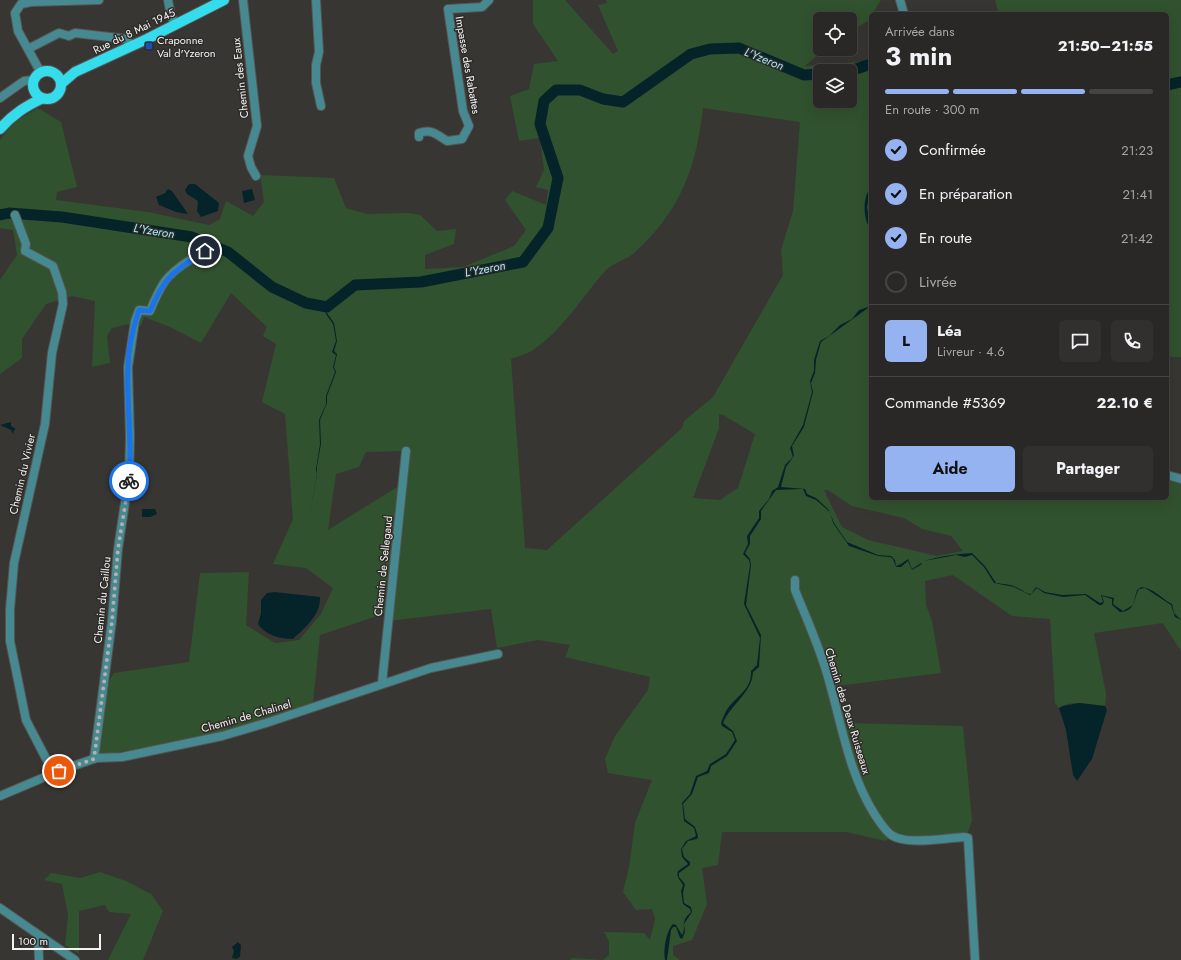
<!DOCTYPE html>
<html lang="fr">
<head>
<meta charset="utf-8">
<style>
	:root { --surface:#2a2826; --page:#32302e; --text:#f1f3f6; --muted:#a5a6a7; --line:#464443; --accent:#95b2f1 }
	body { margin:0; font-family:Jost,sans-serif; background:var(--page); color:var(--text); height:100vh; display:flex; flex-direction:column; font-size:15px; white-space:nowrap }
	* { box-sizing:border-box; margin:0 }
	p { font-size:13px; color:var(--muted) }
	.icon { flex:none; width:22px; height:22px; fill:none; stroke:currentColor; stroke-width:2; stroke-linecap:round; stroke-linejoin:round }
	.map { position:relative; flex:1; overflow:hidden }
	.drawer { position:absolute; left:869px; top:12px; width:300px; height:488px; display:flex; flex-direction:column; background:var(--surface); border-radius:6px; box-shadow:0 4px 16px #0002,0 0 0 1px var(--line) }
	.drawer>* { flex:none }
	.tools { position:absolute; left:813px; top:12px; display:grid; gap:8px }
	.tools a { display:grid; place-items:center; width:44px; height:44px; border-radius:6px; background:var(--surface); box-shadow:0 4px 16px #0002,0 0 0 1px var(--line); font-size:20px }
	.scale { position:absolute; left:12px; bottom:10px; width:89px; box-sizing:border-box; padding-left:4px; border:2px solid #f5f3f2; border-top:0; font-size:11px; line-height:14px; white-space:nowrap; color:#f5f3f2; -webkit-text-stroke:3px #2e2c29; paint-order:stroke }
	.pin { position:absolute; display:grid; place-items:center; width:34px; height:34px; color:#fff; margin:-17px; border:2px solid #fff; border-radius:50%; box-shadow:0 1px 4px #0007 }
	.courier { position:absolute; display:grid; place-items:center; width:40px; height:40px; margin:-20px; border:3px solid #1a73e8; border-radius:50%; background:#fff; color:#222; box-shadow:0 1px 5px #0007 }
	.summary em { font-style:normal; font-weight:700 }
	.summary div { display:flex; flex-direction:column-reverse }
	.summary { display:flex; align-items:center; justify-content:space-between; height:68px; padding:0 16px }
	h1 { font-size:26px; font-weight:700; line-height:30px }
	.bar { display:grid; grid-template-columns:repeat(4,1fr); gap:6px 4px; align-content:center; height:48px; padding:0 16px }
	.bar i { height:5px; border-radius:3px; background:var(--line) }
	.bar .selected { background:var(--accent) }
	.bar p { grid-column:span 4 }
	.line { display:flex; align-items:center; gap:10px; padding:0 16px; border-top:1px solid var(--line) }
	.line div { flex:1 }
	.round { display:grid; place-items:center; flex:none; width:42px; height:42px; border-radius:6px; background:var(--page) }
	ol { padding:0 16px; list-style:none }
	li { display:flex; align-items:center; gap:12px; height:44px }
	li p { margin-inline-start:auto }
	li .icon { padding:4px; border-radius:50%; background:var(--accent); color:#111; stroke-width:4 }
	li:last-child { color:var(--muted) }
	li i { width:22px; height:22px; border:2px solid var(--line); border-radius:50% }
	.primary-button { display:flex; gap:8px; margin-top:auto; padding:8px 16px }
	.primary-button a { flex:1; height:46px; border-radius:6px; background:var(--accent); color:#111; font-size:16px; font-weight:700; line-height:46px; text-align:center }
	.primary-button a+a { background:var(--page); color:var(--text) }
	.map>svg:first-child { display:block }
	.green { fill:#31522e; fill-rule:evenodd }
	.water { fill:#05242a }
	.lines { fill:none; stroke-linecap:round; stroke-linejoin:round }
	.river { stroke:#05242a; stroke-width:11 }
	.minor-casing { stroke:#565452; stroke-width:10 }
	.major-casing { stroke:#565452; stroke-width:12 }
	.minor { stroke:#468991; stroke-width:8 }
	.major { stroke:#35dceb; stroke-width:10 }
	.done { stroke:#b3b1af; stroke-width:4; stroke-dasharray:0 7.2 }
	.route { stroke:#1a73e8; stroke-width:5 }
	.transit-dot { fill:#1a4fb4; stroke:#2e2c29; stroke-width:1.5 }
	.labels { text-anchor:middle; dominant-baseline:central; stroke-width:3; stroke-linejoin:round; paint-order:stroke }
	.street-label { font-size:11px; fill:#f5f3f2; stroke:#2e2c29 }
	.poi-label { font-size:11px; fill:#f5f3f2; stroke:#2e2c29; text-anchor:start }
	.water-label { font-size:12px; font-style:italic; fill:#a1e8f7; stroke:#2e2c29 }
</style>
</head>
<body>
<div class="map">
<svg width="1181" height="960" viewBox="0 0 1181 960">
	<rect width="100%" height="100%" fill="#383633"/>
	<!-- green -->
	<path class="green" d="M533,0H565L613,54L618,51L598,5L607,3L606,0H881L868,21L850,31V19H820V49H825L805,66L871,61V498H1167V480L1181,484V651L1163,623L1094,633L1106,694L1105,706C1091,705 1072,699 1059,708L1055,703L1050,619L1012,616L953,575L925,581L926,605L932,621L941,673L836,686L846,723L963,726L972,820L965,841L928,842L890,839V835L886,841L846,832H722L718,865L702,868L707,904L692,940L673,946V955L680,960H571V958L603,960L609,955V941L604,932L644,933L650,940L655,919L652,909L636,910L623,892L629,867L635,823L652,780L608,773L605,759L615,736L648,690L650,677L565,657L570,645L538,640L497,648L491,609L388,621L389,612L320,635L313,703L238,728L180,742L101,755L99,750L107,684L114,673L189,662L200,573L249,572L246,625L275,643L299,640L321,614L333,588L306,568L273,564L293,519L285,414L262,402L276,344L263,336L267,327L231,293L201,343L170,327L144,317L142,324L136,329L129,324L112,328L107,336L110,363L92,367L95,301L72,296L46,304L22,339V358L0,374V280L17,255L13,230L0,228V140L13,123L38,108L61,122L77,187L57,192L56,200L148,212L209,225L220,219L226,201L253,216L264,202L260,175L334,178L346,208L367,214L408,213L420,215L437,231L456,229L454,244L425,255V269L463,267L514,246L526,230L505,200L512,191L546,205L548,190L536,187L544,170L540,138L519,141L510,96L529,89L534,64L558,61L533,24ZM820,71H850V101H820ZM703,108L800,122L793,211L781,250L783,275L713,397L684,421L682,428L547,550L525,548L511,359C518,356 527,354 533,350C563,330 582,297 605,271C611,264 625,260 633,254C680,212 696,169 703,108ZM719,414L723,415L755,434L738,488L720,500L693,498L719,428ZM405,451L402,484L328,530L336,474L359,467L366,452ZM824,490H828L852,506L904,518L922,529L951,536L963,551L937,556L868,540L842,527Z
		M995,0H1181V357H1167V14H999Z
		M100,872L126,881L151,894L163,911L143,960H108L131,914L109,912L105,905L79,911V954L65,945L68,915L62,884L44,880L51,873L80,878Z"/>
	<!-- water -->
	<path class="water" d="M189,184H195L219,203L218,211L201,217L197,211L198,201L187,194L185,190Z
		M871,187L867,207L871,230C863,220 862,197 871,187Z
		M168,189L172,191L188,214L176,212L159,205L156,197L165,193Z
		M252,189L255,200L244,203L242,191Z
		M871,298L868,308L821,342L816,360L815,373L811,383L813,392L804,427L792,446L794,456L786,467L781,487L805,489L807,494L816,498L829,510L834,523L847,542L878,555L891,556L895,560L896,566L901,564L908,559L912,569L921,563L922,564L912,570L908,561L901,567H896L893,559L890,557L878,556L849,546L833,523L830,512L816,500L806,496L803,489L776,490L761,511V519L750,536V544L745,553L750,559L751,565L746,605L761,635L759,667L753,672C752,693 731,704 723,723L733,731L737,741L727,756L711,766L709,773L698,777L692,794L683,804L685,819L695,827L698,836L697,839L688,841L682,849L684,857L690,862V865L679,873V877L685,884L683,893L684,903L691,907L692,912L684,924L685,932L682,939L680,938L676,927H673L671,930L667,960H665C663,951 666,931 673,924L676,925L682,935C687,926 679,923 691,912L690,909L683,904L681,891L683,885C680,880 676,877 678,871L688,864L682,857L681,849L686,841L696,836L694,828L684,821L682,803L690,794L696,776L707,771L710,764L726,754L735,740L732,732L722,726L721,723C723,718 725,712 728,708C738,695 752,689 751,671L757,665L760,638L744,604L750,565L749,560L743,554L748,544L747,536L759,518V511L769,499L772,491L778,487L785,465L793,457L790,448L803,425L812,392L810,381L814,371V360L820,341L829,336L840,325L852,319L859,310L868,307Z
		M327,306V313L334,323L337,341L334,351L337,354L334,367L336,372L327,396V403L320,420L321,444L317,466V476L308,522L317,475L316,469L320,444L319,420L326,404V396L335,372L333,367L336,355L332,352L336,341L333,324L326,314Z
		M11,422V426L16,429L14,430L13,434L11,430L0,425Z
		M142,509H155L157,514L150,517H142Z
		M972,553L985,566L996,583C1003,584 1010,584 1016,587C1021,589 1026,594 1031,594L1036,587L1045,592L1062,595L1086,594L1100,603L1103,602L1101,595L1114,598L1113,604L1123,611L1133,605L1137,590L1141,587C1154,588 1162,599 1172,604L1174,613L1181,620L1175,617L1171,605L1145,588L1139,589C1133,600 1136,611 1120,612L1112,605V599L1102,596L1104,602L1102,605H1099L1085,595L1063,597L1044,593L1037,588L1030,595L1014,587L994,583L984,567L972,555L965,557L956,555L924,561C940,556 956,554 972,553Z
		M275,592L320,597C321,615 305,628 293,639C280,639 265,635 258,624L261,613V600L267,593Z
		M1079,703L1105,706L1107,710L1092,759L1077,781L1073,775L1066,730L1059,708L1063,706Z
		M238,942L241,945L240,957L236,959L232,958L234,951L232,947Z"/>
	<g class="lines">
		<!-- river -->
		<path class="river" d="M850,71L871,64
			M1167,85L1181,82
			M0,215L9,213L62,217L192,237L228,252L272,287L306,303L327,307L355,285L421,282L523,262L548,228L558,178L540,124L544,101L556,90H580L603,99L623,102L691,54L710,49L739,48L804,75L820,74"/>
		<defs>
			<path id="minor" d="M168,0L171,16L176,25
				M243,0L257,126L248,156L251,167L256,176
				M316,0L319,52L316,65V83L321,106
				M900,0L904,14
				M28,49L59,33L69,36L75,33L127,39L130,47
				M41,73L18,31L15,13L21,4L31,2L99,0
				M0,98L24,81L34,80
				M419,137V133C432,129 436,134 447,141L462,139L469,126L463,111L448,9L482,7L489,0
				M15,215L26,244L25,251L53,266L62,292L63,304L52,353L45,424L14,563L10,609V641L26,720L54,774
				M1167,475L1181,479
				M795,580V590C807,620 821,650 829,681C842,726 849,774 875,815C879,821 884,829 890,834C904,846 946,838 964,837L968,838L975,960
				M382,683L406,451
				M94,759L112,621L118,549L129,476L130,437L128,367L135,321L139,310L150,311C154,301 159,290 165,281C176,267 198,254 214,248
				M0,796L59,771L96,758L122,757L222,736L266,723L431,668L498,654
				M0,908L75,960
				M38,935L39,960"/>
			<path id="major" d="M33 85a14 14 0 1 1 28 0a14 14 0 1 1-28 0Z
				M61,84L75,72L147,39L224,0
				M0,129C13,114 26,106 43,98"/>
		</defs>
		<!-- minor casing -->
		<use href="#minor" class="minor-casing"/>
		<!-- major casing -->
		<use href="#major" class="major-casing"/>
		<!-- minor -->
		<use href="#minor" class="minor"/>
		<!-- major -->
		<use href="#major" class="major"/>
	</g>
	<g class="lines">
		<!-- done -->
		<path class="done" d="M59,771L94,759L112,621L118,549L129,481"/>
		<!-- route -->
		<path class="route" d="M129,481C133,443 126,405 128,367C128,348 133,328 139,310L150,311C165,276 174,271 205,251"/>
	</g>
	<!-- markers -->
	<rect class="transit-dot" x="145" y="42" width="8" height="8" rx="2"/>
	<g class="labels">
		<!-- street labels -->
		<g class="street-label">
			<text transform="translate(134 31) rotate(-26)">Rue du 8 Mai 1945</text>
			<text transform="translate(468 65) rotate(80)">Impasse des Rabattes</text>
			<text transform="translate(240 78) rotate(-96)">Chemin des Eaux</text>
			<text transform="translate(22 474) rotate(-77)">Chemin du Vivier</text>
			<text transform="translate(383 566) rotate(-84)">Chemin de Sellegaud</text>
			<text transform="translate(102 600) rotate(-84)">Chemin du Caillou</text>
			<text transform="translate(848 711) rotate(73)">Chemin des Deux Ruisseaux</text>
			<text transform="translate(246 716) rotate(-16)">Chemin de Chalinel</text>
		</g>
		<!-- poi labels -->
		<g class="poi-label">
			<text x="157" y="40">Craponne<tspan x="157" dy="13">Val d'Yzeron</tspan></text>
		</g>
		<!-- water labels -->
		<g class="water-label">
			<text transform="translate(764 59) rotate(22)">L'Yzeron</text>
			<text transform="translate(154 231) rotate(9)">L'Yzeron</text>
			<text transform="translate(485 269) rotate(-11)">L'Yzeron</text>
		</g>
	</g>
</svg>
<div class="tools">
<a><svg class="icon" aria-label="locate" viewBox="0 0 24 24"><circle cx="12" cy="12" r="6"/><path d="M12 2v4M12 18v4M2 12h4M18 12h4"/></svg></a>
<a><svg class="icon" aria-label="layers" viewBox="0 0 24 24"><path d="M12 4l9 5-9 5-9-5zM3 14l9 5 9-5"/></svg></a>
</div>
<div class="scale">100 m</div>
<div class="pin" style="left:59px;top:771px;background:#ea580c"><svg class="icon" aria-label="bag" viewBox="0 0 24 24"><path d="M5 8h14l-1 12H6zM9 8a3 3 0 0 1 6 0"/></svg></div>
<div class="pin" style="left:205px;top:251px;background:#1f2937"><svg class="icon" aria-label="home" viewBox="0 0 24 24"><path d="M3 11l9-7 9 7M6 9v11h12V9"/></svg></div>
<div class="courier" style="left:129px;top:481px"><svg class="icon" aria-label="bike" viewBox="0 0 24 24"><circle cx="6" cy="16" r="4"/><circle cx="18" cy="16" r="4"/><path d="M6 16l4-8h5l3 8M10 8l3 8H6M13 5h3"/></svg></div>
<section class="drawer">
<div class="summary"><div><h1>3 min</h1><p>Arrivée dans</p></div><em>21:50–21:55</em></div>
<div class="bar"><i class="selected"></i><i class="selected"></i><i class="selected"></i><i></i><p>En route · 300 m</p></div>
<ol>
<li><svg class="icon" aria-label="check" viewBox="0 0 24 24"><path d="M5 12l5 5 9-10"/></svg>Confirmée<p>21:23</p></li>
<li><svg class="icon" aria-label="check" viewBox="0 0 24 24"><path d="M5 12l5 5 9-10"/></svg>En préparation<p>21:41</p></li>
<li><svg class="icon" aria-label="check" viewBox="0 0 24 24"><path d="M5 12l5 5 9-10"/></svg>En route<p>21:42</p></li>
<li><i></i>Livrée</li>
</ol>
<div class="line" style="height:72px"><b class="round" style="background:var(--accent);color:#111">L</b><div><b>Léa</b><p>Livreur · 4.6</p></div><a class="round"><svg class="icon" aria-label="chat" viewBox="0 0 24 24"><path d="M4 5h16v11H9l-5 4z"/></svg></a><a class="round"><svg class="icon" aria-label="phone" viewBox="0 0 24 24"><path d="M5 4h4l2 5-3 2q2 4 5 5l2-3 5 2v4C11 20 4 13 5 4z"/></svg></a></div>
<div class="line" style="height:52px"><div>Commande #5369</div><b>22.10 €</b></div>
<div class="primary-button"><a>Aide</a><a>Partager</a></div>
</section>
</div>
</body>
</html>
